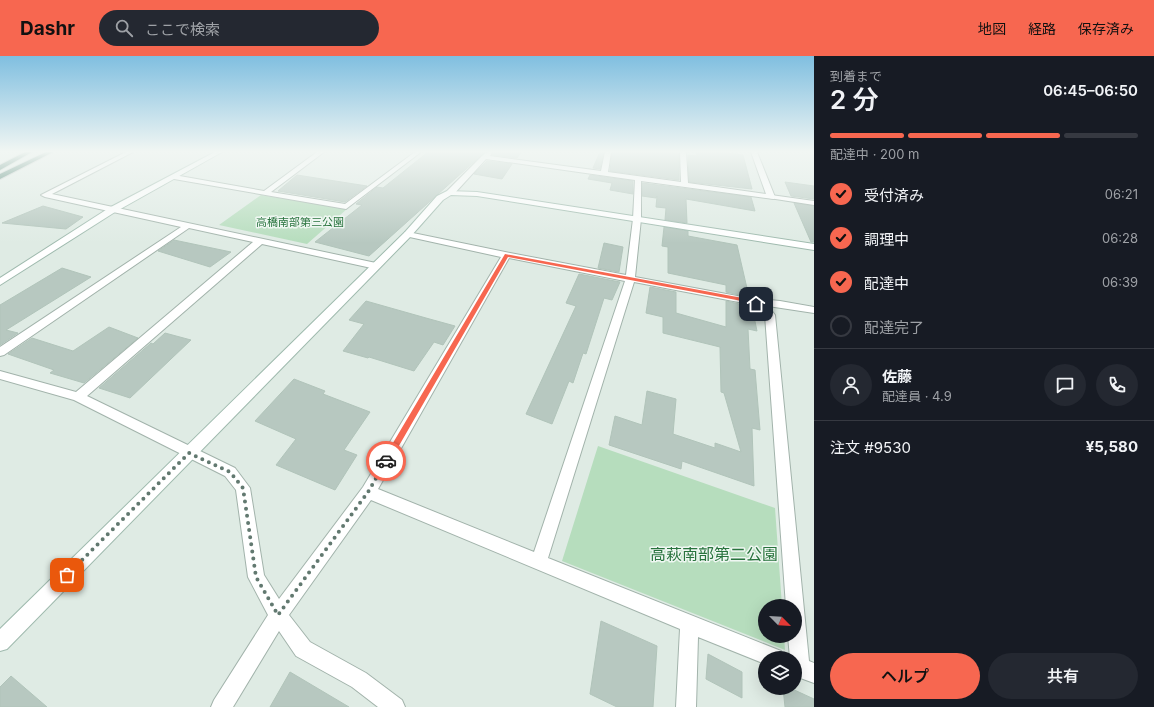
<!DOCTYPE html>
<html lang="ja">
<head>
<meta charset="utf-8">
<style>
	:root { --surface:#171b24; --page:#242831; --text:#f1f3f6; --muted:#9ea1a6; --line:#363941; --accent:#f76750 }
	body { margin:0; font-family:Inter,"Noto Sans JP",sans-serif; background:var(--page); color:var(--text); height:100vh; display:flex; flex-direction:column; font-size:15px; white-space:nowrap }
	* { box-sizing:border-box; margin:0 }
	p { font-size:13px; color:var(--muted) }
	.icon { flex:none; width:22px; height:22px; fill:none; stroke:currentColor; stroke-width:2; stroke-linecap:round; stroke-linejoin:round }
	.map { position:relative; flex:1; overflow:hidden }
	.panel { display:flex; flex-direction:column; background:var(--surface); width:340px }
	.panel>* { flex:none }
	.needle { width:26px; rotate:114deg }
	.buttons { position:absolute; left:758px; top:543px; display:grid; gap:8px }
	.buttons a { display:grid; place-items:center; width:44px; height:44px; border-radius:50%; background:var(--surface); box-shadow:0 4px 16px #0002; font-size:20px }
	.pin { position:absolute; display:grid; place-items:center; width:34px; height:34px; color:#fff; margin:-17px; border-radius:8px; box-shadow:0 2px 6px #0006 }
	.courier { position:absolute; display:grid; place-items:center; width:40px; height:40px; margin:-20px; border:3px solid #f76750; border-radius:50%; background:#fff; color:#222; box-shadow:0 1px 5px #0007 }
	.summary em { font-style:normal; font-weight:600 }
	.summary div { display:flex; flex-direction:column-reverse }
	.summary { display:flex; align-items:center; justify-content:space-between; height:68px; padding:0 16px }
	h1 { font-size:26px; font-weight:600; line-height:30px }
	.bar { display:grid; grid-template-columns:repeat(4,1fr); gap:6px 4px; align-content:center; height:48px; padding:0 16px }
	.bar i { height:5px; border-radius:3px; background:var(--line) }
	.bar .active { background:var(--accent) }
	.bar p { grid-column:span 4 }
	.line { display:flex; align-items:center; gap:10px; padding:0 16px; border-top:1px solid var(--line) }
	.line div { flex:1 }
	.round { display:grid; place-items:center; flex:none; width:42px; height:42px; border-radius:21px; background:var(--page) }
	ol { padding:0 16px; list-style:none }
	li { display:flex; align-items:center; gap:12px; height:44px }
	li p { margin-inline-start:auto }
	li .icon { padding:4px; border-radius:50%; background:var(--accent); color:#111; stroke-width:4 }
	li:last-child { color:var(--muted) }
	li i { width:22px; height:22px; border:2px solid var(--line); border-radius:50% }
	.button { display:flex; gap:8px; margin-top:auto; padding:8px 16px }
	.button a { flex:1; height:46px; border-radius:24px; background:var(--accent); color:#111; font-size:16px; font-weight:600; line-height:46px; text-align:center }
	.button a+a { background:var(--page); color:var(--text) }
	header { display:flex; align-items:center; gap:24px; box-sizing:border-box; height:56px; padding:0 20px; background:var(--accent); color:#111 }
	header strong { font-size:19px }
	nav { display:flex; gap:22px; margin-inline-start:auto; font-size:14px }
	.search { width:280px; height:36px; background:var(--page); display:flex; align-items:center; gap:10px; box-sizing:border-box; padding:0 14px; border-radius:22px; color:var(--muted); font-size:15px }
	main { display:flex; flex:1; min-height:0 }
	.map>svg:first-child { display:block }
	.green { fill:#b6ddbd }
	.building { fill:#b7c8c0; stroke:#b1c4ba }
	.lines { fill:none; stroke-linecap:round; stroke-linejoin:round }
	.lane-casing { stroke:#a2b3ab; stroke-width:2 }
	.street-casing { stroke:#a2b3ab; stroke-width:2 }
	.secondary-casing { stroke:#9fbaae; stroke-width:2 }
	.highway-casing { stroke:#c0c8c5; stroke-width:2 }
	.lane { fill:#fff; fill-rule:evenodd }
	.street { fill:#fff; fill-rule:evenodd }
	.secondary { fill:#fff; fill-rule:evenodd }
	.highway { fill:#2a6855; fill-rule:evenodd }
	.route { fill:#f76750 }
	.done { stroke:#627970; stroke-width:4; stroke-dasharray:0 7.2 }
	.labels { text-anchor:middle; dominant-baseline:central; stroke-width:3; stroke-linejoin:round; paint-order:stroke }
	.far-park-label { font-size:11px; fill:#28733d; stroke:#eff7f2 }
	.near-park-label { font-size:16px; fill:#28733d; stroke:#eff7f2 }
</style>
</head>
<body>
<header>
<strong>Dashr</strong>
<div class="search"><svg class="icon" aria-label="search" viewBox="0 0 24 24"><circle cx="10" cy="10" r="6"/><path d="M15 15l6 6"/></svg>ここで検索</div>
<nav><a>地図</a><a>経路</a><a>保存済み</a></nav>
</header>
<main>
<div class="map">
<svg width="814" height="651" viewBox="0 0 814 651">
	<rect width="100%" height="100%" fill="#dfebe4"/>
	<!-- green -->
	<path class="green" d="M261,139L347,153L307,188L219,169Z
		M598,390L775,452L782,550H765V580H784L785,594L562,505Z"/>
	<!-- building -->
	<path class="building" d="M428,96H485L369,200L315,186L362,149L356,148L377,131L383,132Z
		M493,96H521L517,102L493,99Z
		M600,96H604L600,113L593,112Z
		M612,96H664L679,98V124L610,115Z
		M696,96H714L743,99L752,133L689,126L688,99L697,100Z
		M487,105L512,108L502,123L474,118Z
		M297,119L367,130L345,146L278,135Z
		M590,119L633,125V138L610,134L612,127L588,123Z
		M785,126L814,130V143L791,140Z
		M642,127L751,141L755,155L686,143L687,167L665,164L666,152L656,151L657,140L656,142L642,140Z
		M794,147L814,150V186H811Z
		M43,150L83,161L66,173L2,167Z
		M664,171L688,175V180L737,189L749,241L726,236V229L668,217V191L662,190Z
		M174,184L231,196L210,211L158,195Z
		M604,187L623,191L619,216L598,212Z
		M62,212L91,221L6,274L18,277L0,289V249Z
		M579,218L620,226L612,244L604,242L586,298L583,297L573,327L569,325L552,368L526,358L576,250L566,247Z
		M650,231L676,236V257L726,271V245L752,251L757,275L748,273L750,313L755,314L760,374L752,372L754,430L682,405L681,413L609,389L615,360L642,369L647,335L676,343L673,378L715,392V387L741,396L724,337L721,336L720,291L663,277V261L646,257Z
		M366,245L426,262L455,270L443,289L434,286L414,315L369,301L368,302L343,295L364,268L349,264Z
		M109,271L138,282L84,327L50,317L54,314L8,298L32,282L73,295Z
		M165,277L191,284L130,342L99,332L151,287L153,288Z
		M294,323L325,335L323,338L370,356L344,394L357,399L335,434L276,409L296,383L255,365Z
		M601,565L657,590L653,651H617L590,638Z
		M708,598L742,616V642L706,623Z
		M290,616L349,651H270Z
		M11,620L47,651H0V631Z
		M783,632H790L814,643V651H785Z"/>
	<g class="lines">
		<defs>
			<path id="lane" d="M771,139L814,145V149L769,142V140Z"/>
			<path id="street" d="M126,96H133L52,138L376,207L381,210L376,213L262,188L87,340L235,412L250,432L264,519L279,543L363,431L501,201L405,180L404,178L405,176H408L510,197L626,219L633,163L635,124L486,103L453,139H447V135L482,100L487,96H491L492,97L490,100L601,115L605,96H611L608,116L681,126L680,96H686L688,127L766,138L751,96H757L775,141L774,143L641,125V163L635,221L748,242L780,245L814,251V257L768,250L775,259L809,605L814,607V627L795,620V602H790L788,580H795V550H786L765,259L760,254L749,248L634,226L548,502L781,595L784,602H765V608L698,581L696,651H676L680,573L371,444L289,559L310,586L366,617L402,644L405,651H378L352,631L296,600L279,575L233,651H211L214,644L268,559L248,521L236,434L225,420L74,344L0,323V315L76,336L253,186L189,172L4,299L0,300V291L181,171L45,141L41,139ZM509,202L625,225L534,496L378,433Z
				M317,96H324L271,136L345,148L415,96H421L346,153L174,123L171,121L174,119L264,135Z"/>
			<path id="secondary" d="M215,96H222L115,156L0,229V222L109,152Z
				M447,135L477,136L814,188V194L477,140L451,139L443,144L411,180L7,593L0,595V573L405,176L437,140Z"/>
			<path id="highway" d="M25,96H32L0,114V109Z
				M46,96H53L0,123V118Z"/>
		</defs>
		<!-- lane casing -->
		<use href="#lane" class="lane-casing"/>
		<!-- street casing -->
		<use href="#street" class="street-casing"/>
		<!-- secondary casing -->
		<use href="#secondary" class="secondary-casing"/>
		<!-- highway casing -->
		<use href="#highway" class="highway-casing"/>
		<!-- lane -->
		<use href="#lane" class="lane"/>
		<!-- street -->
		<use href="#street" class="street"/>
		<!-- secondary -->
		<use href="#secondary" class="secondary"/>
		<!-- highway -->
		<use href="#highway" class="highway"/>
	</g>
	<!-- sky -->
	<linearGradient id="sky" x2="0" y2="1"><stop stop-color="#80bfe0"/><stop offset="0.51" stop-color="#f1f6f3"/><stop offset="1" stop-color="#f1f6f3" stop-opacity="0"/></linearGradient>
	<rect width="814" height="187" fill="url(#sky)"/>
	<!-- route -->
	<path class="route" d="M505,198L748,243L759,248L756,250L747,246L508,201L389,407H384V402Z"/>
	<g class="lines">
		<!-- done -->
		<path class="done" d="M67,519L189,397L230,416L243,432L256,521L278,559L368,436L386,405"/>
	</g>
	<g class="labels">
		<!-- far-park labels -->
		<g class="far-park-label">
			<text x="300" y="166">高橋南部第三公園</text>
		</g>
		<!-- near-park labels -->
		<g class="near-park-label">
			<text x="714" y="498">高萩南部第二公園</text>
		</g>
	</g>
</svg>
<div class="buttons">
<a><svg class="needle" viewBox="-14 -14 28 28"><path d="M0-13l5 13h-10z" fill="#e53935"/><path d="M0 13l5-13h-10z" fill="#9ea1a6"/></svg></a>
<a><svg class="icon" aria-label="layers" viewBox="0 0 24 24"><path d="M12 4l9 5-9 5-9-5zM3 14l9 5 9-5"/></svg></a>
</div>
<div class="pin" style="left:67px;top:519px;background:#ea580c"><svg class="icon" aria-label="bag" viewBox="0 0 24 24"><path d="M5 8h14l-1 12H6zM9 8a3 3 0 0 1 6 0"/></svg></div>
<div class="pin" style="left:756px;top:248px;background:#1f2937"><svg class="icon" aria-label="home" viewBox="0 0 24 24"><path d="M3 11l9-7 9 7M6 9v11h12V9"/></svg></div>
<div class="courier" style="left:386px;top:405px"><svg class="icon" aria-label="car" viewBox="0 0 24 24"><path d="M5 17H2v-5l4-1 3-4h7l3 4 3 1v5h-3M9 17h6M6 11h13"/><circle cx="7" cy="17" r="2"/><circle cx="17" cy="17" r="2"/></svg></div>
</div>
<section class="panel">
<div class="summary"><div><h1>2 分</h1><p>到着まで</p></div><em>06:45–06:50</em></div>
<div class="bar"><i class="active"></i><i class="active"></i><i class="active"></i><i></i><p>配達中 · 200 m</p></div>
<ol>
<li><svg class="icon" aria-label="check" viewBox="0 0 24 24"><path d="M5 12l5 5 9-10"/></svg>受付済み<p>06:21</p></li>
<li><svg class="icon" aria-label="check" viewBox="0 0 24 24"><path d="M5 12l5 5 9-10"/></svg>調理中<p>06:28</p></li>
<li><svg class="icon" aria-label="check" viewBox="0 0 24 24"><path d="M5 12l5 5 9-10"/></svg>配達中<p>06:39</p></li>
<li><i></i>配達完了</li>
</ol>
<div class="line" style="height:72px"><a class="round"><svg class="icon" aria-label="person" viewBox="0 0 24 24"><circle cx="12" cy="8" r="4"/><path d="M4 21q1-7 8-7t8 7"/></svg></a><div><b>佐藤</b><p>配達員 · 4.9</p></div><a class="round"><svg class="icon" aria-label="chat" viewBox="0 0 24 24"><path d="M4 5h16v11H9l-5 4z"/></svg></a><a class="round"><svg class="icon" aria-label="phone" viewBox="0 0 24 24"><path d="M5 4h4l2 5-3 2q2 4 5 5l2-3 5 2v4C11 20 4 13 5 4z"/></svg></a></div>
<div class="line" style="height:52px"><div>注文 #9530</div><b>¥5,580</b></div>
<div class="button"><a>ヘルプ</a><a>共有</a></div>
</section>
</main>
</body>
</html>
